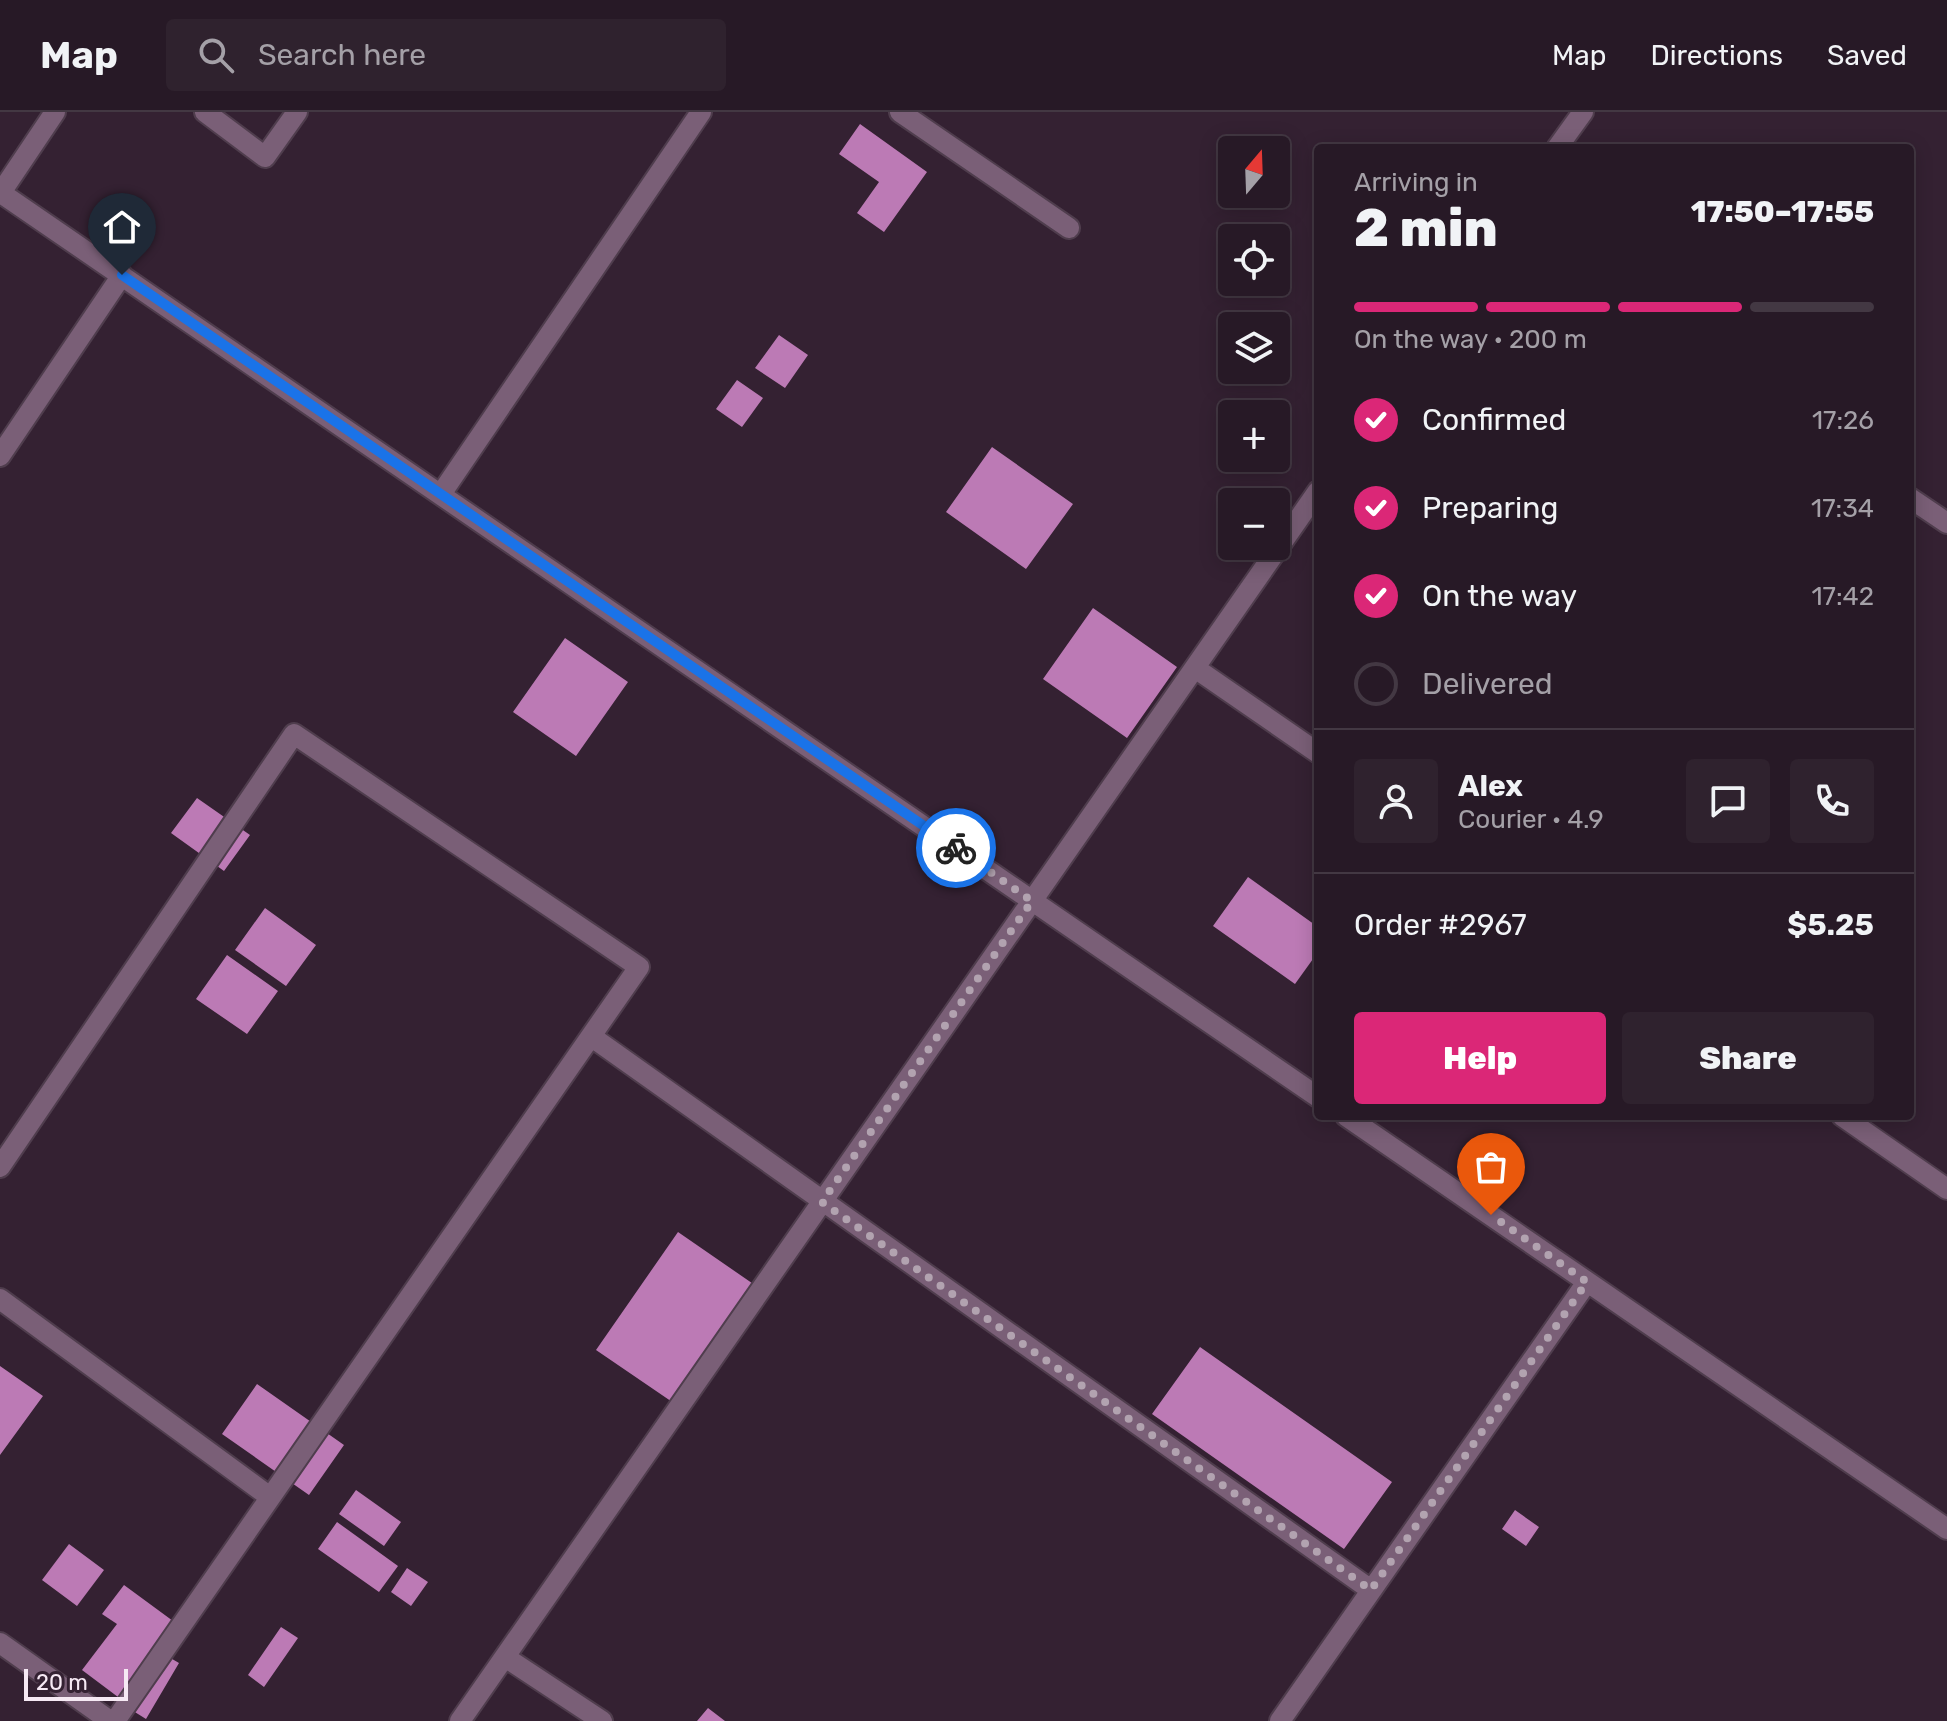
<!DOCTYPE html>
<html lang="en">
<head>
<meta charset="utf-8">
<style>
	:root { --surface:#271926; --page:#2f222e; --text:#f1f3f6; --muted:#a4a0a7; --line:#433843; --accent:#db2777 }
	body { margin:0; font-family:Rubik,sans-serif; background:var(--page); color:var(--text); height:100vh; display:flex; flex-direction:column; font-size:30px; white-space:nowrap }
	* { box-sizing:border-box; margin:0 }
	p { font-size:26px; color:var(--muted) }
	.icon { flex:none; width:44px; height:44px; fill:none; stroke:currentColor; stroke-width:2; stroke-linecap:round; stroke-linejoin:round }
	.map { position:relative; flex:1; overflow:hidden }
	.side { position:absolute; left:1314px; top:32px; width:600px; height:976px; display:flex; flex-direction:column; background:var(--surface); border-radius:8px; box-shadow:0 4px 20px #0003,0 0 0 2px var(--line) }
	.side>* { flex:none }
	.needle { width:52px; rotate:19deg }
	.buttons { position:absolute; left:1218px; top:24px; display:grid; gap:16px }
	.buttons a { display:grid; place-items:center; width:72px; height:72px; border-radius:8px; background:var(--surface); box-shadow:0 4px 20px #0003,0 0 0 2px var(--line); font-size:40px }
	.scale { position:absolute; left:24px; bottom:20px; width:104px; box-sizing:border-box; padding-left:8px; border:4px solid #f6e9f4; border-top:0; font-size:22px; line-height:28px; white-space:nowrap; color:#f6e9f4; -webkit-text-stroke:6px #342132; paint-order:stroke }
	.pin { position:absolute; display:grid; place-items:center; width:68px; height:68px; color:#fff; margin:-82px -34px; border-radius:50% 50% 50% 0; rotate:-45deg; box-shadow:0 0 8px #0007 }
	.pin .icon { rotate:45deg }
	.courier { position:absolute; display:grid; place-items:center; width:80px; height:80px; margin:-40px; border:6px solid #1a73e8; border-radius:50%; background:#fff; color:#222; box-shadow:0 2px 10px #0007 }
	.summary em { font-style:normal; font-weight:800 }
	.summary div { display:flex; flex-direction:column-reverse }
	.summary { display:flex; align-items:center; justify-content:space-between; height:136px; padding:0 40px }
	h1 { font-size:52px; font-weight:800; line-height:60px }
	.bar { display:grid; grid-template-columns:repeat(4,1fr); gap:12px 8px; align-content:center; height:96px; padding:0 40px }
	.bar i { height:10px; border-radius:6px; background:var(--line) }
	.bar .current { background:var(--accent) }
	.bar p { grid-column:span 4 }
	.line { display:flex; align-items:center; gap:20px; padding:0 40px; border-top:2px solid var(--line) }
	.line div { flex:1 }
	.round { display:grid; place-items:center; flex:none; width:84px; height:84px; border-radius:8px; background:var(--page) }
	ol { padding:0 40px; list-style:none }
	li { display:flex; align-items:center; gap:24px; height:88px }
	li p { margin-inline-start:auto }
	li .icon { padding:8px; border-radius:50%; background:var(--accent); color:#fff; stroke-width:4 }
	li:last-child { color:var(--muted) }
	li i { width:44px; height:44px; border:4px solid var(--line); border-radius:50% }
	.action { display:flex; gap:16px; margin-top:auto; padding:16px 40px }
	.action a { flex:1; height:92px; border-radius:8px; background:var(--accent); color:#fff; font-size:32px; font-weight:800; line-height:92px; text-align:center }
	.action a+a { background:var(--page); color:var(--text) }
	header { display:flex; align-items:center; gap:48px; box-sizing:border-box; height:112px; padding:0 40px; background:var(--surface); border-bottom:2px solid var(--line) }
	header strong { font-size:38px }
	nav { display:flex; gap:44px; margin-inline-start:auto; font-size:28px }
	.search { width:560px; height:72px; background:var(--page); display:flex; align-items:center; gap:20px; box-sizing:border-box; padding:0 28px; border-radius:8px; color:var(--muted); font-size:30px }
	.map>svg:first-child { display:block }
	.building { fill:#bc7ab5 }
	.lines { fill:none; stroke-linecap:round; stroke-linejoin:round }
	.minor-casing { stroke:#4f3d4d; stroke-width:24 }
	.minor { stroke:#7a5f77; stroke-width:20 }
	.done { stroke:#b2a3b0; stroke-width:8; stroke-dasharray:0 14.4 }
	.route { stroke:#1a73e8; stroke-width:10 }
</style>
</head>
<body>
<header>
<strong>Map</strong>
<div class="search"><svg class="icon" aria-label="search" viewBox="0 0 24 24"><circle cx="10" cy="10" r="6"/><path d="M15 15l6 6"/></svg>Search here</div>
<nav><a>Map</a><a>Directions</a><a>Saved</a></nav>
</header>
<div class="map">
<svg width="1947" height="1609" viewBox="0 0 1947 1609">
	<rect width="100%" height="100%" fill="#342132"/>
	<!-- building -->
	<path class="building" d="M860,12L927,60L884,120L857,101L879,70L839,42Z
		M779,223L808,243L785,276L755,256Z
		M737,268L763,286L742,315L716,297Z
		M992,335L1073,392L1026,457L946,400Z
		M1093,496L1177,555L1127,626L1043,567Z
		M565,526L628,570L576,644L513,600Z
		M197,686L250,723L224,759L171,721Z
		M1248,765L1318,815V840L1295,872L1213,814Z
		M265,796L316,833L286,874L235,838Z
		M227,843L278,879L247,922L196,887Z
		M678,1120L762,1178L681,1296L596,1238Z
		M1200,1235L1392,1370L1344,1437L1152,1302Z
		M0,1254L43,1284L0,1343Z
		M257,1272L344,1333L309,1383L222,1322Z
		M356,1378L401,1410L384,1434L339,1402Z
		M1515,1398L1539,1415L1526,1434L1502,1417Z
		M337,1410L398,1454L379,1480L318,1437Z
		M69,1432L104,1458L77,1494L42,1468Z
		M407,1456L428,1470L411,1494L391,1480Z
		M124,1473L173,1509L118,1585L82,1558L117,1512L102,1502Z
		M281,1515L298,1526L264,1575L248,1563Z
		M155,1537L179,1551L146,1607L122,1592Z
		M708,1596L725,1609H697Z"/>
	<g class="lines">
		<defs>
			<path id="minor" d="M205,0L265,45L297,0
				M900,0L1069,116
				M1557,36L1583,0
				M1,81L1318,985
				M0,82L55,0
				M0,344L122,163
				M441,382L701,0
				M1910,386L1947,411
				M1195,556L1318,641
				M592,925L1371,1478
				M1346,1004L1947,1417
				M1842,1004L1947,1077
				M0,1055L294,622L639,855L115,1609
				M0,1187L270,1385
				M0,1531L110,1609
				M505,1545L602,1609
				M460,1609L1318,379
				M1280,1609L1587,1170"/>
		</defs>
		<!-- minor casing -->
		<use href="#minor" class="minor-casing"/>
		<!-- minor -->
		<use href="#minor" class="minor"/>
	</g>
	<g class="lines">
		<!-- done -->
		<path class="done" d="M956,736L1032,789L822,1090L1371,1478L1587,1170L1491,1103"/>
		<!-- route -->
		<path class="route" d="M122,163L956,736"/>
	</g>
</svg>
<div class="buttons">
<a><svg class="needle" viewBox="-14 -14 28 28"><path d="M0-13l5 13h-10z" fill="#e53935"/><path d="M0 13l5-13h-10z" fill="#a4a0a7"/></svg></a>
<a><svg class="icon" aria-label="locate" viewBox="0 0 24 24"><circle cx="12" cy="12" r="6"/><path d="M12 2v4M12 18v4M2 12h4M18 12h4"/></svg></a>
<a><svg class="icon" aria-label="layers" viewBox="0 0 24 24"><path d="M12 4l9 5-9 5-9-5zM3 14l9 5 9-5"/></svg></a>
<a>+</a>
<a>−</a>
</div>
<div class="scale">20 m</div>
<div class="pin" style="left:1491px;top:1103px;background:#ea580c"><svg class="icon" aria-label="bag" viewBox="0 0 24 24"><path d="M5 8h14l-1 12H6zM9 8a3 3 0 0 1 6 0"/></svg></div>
<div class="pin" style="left:122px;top:163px;background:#1f2937"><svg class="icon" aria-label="home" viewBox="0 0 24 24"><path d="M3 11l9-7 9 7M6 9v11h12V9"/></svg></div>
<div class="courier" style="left:956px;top:736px"><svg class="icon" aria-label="bike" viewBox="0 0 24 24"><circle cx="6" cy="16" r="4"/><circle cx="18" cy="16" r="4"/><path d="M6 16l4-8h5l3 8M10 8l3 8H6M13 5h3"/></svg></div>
<section class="side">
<div class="summary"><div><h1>2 min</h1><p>Arriving in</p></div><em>17:50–17:55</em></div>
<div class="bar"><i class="current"></i><i class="current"></i><i class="current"></i><i></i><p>On the way · 200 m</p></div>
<ol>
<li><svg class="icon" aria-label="check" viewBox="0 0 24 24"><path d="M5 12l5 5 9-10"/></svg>Confirmed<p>17:26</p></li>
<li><svg class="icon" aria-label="check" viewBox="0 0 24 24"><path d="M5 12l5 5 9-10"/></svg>Preparing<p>17:34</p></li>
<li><svg class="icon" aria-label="check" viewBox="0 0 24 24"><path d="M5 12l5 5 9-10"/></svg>On the way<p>17:42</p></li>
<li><i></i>Delivered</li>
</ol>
<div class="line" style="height:144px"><a class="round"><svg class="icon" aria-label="person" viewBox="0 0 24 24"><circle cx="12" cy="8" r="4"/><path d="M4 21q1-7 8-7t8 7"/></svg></a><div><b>Alex</b><p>Courier · 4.9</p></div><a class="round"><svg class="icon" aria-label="chat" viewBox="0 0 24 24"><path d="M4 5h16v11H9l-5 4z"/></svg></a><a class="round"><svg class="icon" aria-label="phone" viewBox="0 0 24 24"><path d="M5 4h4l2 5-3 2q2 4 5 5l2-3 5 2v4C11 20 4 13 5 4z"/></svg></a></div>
<div class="line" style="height:104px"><div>Order #2967</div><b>$5.25</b></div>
<div class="action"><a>Help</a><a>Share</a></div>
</section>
</div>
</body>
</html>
